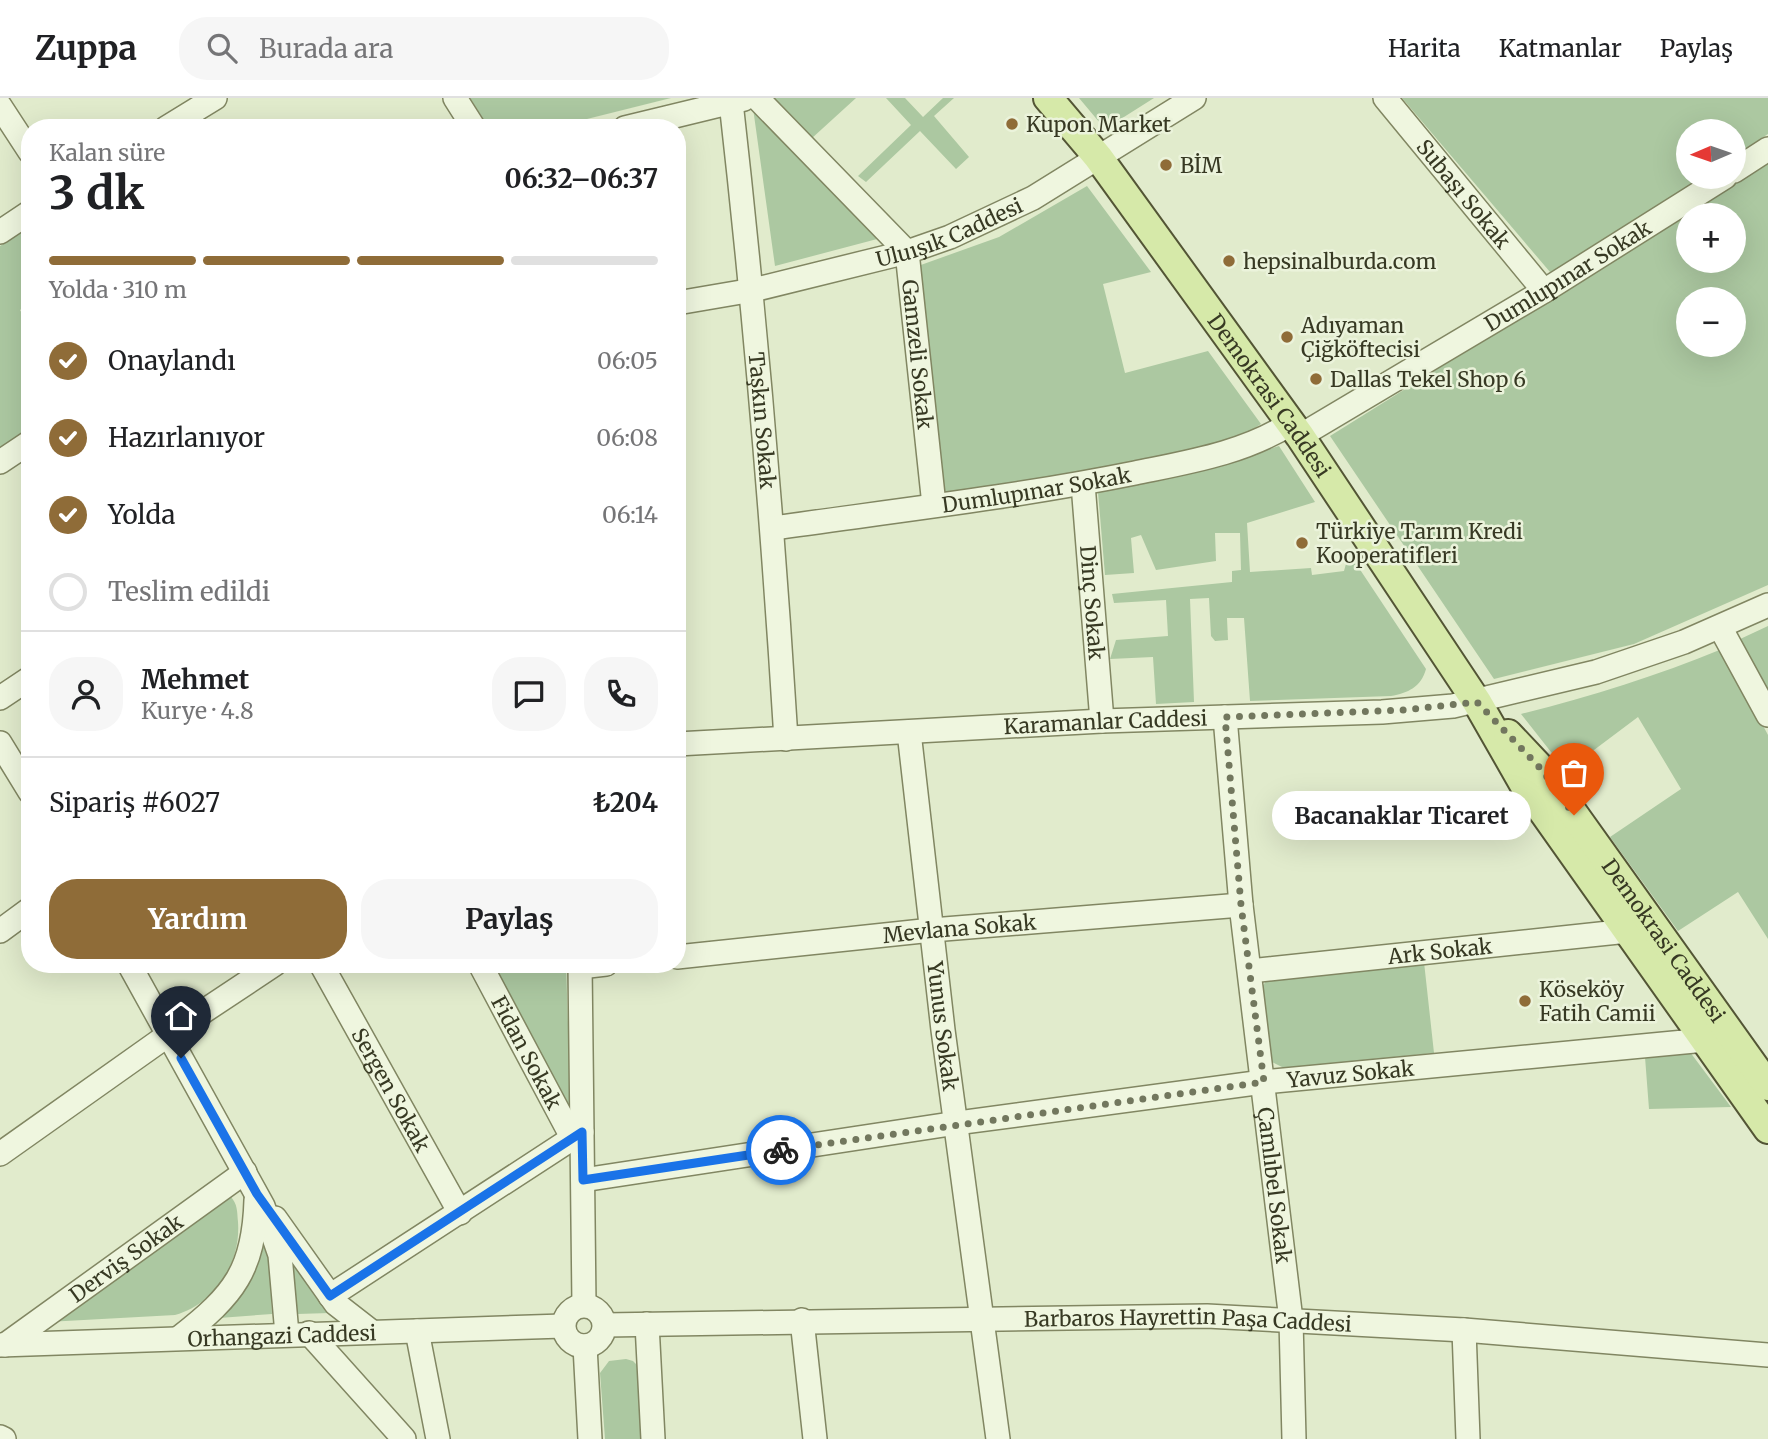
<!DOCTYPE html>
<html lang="tr">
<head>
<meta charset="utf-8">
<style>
	:root { --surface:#fff; --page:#f6f6f6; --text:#202124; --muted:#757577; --line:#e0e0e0; --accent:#8f6c38 }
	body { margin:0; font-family:Merriweather,serif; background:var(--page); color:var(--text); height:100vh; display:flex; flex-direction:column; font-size:26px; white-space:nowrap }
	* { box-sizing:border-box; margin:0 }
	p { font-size:23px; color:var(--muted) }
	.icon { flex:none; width:38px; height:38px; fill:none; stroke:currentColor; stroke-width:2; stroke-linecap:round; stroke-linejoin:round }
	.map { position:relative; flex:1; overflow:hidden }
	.drawer { position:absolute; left:21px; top:21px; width:665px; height:854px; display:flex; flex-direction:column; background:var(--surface); border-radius:28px; box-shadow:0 7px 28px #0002 }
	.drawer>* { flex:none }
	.needle { width:46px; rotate:268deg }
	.tools { position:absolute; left:1676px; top:21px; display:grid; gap:14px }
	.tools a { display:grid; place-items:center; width:70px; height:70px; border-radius:50%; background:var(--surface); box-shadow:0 7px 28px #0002; font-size:35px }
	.pin { position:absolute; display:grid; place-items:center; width:60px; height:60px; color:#fff; margin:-72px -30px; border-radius:50% 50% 50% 0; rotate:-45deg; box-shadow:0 0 7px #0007 }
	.pin .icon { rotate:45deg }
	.courier { position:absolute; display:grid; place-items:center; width:70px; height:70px; margin:-35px; border:5px solid #1a73e8; border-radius:50%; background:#fff; color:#222; box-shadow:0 2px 9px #0007 }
	.bubble { position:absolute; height:49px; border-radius:24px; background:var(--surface); box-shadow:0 7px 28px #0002; font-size:23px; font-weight:700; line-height:49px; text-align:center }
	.head em { font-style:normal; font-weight:700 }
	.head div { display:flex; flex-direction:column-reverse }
	.head { display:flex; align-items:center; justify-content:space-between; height:119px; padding:0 28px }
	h1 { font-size:46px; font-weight:700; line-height:52px }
	.bar { display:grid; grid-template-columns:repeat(4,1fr); gap:10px 7px; align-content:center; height:84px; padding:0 28px }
	.bar i { height:9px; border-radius:5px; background:var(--line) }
	.bar .on { background:var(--accent) }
	.bar p { grid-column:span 4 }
	.line { display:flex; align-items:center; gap:18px; padding:0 28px; border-top:2px solid var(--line) }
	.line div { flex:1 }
	.round { display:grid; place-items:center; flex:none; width:74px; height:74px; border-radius:28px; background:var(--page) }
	ol { padding:0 28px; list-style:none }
	li { display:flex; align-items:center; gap:21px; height:77px }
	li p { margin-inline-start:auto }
	li .icon { padding:7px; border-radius:50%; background:var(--accent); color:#fff; stroke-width:4 }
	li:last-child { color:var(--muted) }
	li i { width:38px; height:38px; border:4px solid var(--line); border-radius:50% }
	.button { display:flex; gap:14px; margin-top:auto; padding:14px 28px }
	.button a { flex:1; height:80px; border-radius:28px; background:var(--accent); color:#fff; font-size:28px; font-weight:700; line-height:80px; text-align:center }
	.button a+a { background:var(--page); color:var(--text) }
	header { display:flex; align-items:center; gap:42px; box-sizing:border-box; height:98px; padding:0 35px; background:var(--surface); border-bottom:2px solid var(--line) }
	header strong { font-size:33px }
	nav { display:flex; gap:38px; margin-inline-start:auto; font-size:24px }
	.search { width:490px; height:63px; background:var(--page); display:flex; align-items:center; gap:18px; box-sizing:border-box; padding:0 24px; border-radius:28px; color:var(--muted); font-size:26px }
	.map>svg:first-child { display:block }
	.green { fill:#acc8a1; fill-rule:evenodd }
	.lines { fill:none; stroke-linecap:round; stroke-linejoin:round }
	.minor-casing { stroke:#818662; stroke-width:26 }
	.major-casing { stroke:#535535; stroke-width:32 }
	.minor { stroke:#eff6df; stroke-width:23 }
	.major { stroke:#d6e9a9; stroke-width:28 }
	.done { stroke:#72775e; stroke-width:7; stroke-dasharray:0 12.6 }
	.route { stroke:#1a73e8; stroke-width:9 }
	.poi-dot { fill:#8f6c38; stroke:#ebf3db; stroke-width:2.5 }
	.labels { text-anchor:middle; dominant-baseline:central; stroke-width:5; stroke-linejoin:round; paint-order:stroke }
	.poi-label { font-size:21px; fill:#373923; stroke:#ebf3db; text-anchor:start }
	.street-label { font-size:21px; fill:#373923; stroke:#ebf3db }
</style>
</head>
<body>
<header>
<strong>Zuppa</strong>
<div class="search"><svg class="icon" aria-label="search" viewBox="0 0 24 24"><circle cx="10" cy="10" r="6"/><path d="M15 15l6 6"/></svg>Burada ara</div>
<nav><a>Harita</a><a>Katmanlar</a><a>Paylaş</a></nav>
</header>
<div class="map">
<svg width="1768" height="1341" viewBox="0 0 1768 1341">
	<rect width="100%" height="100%" fill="#e1ebcc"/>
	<!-- green -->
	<path class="green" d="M470,0H671L551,30H489Z
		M771,0H856L811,41Z
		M886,0H905L923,19L943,0H954L934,18L969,59L956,71L920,33L866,84L858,78L911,27Z
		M1079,0H1154L1105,31Z
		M1402,0H1768V36L1734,58V33H1689V79H1703L1576,161L1550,174Z
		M753,10L881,140L775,168Z
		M1768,64V487L1634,546L1494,581L1330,338ZM1689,117H1734V163H1689ZM1689,201H1734V247H1689Z
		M1087,88L1151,174L1103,186L1125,275L1208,253L1261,326C1226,350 1181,355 1139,363C1074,375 1010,386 944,395L918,168L999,139Z
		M30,129V205L20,212L30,229V331L0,350V148Z
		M1279,348L1315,404L1247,425L1250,474L1311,470L1312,477L1344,473L1347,462L1353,461L1426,571C1421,589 1408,595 1391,598L1250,603L1244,520H1227L1228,542L1215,543L1211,538L1209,500L1190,501L1194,604L1156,606L1153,559L1110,561L1116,542L1168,538L1166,502L1114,505L1112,496L1232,484V473L1241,472L1240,435H1215L1216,463L1156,472L1141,437L1131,440L1134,475L1105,477L1098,394L1214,368Z
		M1768,528V597L1738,542Z
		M1722,551L1768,637V841L1738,794L1678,833L1610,739L1681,691L1638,619L1566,673L1521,616C1590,599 1656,578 1722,551Z
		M1424,864L1434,955L1284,970L1270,963L1262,889L1268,880Z
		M491,866H566L571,1017Z
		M1690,954L1731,1009L1649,1011L1645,959Z
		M230,1098C238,1106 237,1114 238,1124C241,1165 215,1206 175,1217L47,1224Z
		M261,1142L269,1162L272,1216L219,1220C246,1199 257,1175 261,1142Z
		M291,1154L330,1215L297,1216Z
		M626,1261L633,1263L638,1268L642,1341H605L600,1275L609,1263Z"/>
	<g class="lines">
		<defs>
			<g id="minor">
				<path d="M455,0L474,30"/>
				<path id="s1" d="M757,0L907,154L934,407"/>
				<path id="s2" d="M1385,0L1544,193"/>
				<path id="s3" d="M731,4C755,216 773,428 786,641"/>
				<path d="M0,8L30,54"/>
				<path d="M166,30L215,0"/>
				<path d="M625,30L744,1"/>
				<path d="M1734,73L1768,51"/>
				<path d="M0,134L30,114"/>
				<path id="s4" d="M677,205L753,192L907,154L950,139L1033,100L1194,0"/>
				<path id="s5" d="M1300,338L1544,193L1725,79"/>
				<path d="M0,364L30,344"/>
				<path id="s6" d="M1083,386L1102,623"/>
				<path id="s7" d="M773,430C894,413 1016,399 1135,375C1188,364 1245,355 1291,325"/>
				<path d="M1720,529L1768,617"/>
				<path d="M0,600L30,580"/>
				<path id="s8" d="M1225,619L1241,807L1291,1222L1294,1341"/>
				<path id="s9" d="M909,634L943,932L998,1341"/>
				<path d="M0,645L30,694"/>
				<path id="s10" d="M677,646L1102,623L1382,614L1453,608L1596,574L1684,544L1768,507"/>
				<path d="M0,833L30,811"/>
				<path id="s11" d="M677,859L932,832L1241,807"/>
				<path d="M129,866L263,1108L280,1157L287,1236"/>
				<path id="s12" d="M321,866L460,1115"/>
				<path id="s13" d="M480,866L573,1041"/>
				<path d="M580,866L584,1207"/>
				<path d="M580,869L606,866"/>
				<path id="s14" d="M1250,873L1628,833"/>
				<path d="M0,1056L168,937L275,866"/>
				<path id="s15" d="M583,1082L957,1025L1263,984L1705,942"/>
				<path d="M275,1120L336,1206L372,1234"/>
				<path d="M330,1198L582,1034"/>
				<circle cx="584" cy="1228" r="20"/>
				<path d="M802,1222L815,1341"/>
				<path d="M647,1226L653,1341"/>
				<path id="s16" d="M605,1227L1207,1218L1464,1232L1768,1257"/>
				<path d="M1464,1232L1468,1341"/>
				<path d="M417,1233L438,1341"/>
				<path d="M309,1235L404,1341"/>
				<path d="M180,1239C234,1197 254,1172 256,1102"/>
				<path id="s17" d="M0,1247L563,1228"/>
				<path id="s18" d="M5,1247L245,1074"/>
				<path d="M585,1248L590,1341"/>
				<path d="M0,1339L4,1341"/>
			</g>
			<g id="major">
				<path id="s19" d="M1048,0L1098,59L1300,338L1477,604L1525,688L1768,1031"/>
				<path id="s20" d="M1508,636L1543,673L1768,988"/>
			</g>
		</defs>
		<!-- minor casing -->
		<use href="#minor" class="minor-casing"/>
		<!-- major casing -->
		<use href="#major" class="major-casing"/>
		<!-- minor -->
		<use href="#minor" class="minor"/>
		<!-- major -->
		<use href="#major" class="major"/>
	</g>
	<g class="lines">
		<!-- done -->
		<path class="done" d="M781,1052L1264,984L1241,807L1225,619L1404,612L1477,604L1543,673L1574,717"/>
		<!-- route -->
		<path class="route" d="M181,960L257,1096L330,1198L582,1034L583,1082L781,1052"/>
	</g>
	<!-- markers -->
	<g class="poi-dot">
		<circle cx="1012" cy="26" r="7"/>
		<circle cx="1166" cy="67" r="7"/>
		<circle cx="1229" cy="163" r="7"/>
		<circle cx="1287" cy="239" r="7"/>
		<circle cx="1316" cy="281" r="7"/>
		<circle cx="1302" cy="445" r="7"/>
		<circle cx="1525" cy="903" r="7"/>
	</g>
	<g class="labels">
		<!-- poi labels -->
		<g class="poi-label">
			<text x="1026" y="26">Kupon Market</text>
			<text x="1180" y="67">BİM</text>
			<text x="1243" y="163">hepsinalburda.com</text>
			<text x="1301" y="227">Adıyaman<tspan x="1301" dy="24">Çiğköftecisi</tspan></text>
			<text x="1330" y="281">Dallas Tekel Shop 6</text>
			<text x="1316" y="433">Türkiye Tarım Kredi<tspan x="1316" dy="24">Kooperatifleri</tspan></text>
			<text x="1539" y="891">Köseköy<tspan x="1539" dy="24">Fatih Camii</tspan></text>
		</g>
		<!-- street labels -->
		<g class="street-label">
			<text stroke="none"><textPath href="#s2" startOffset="124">Subaşı Sokak</textPath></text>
			<text stroke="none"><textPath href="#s4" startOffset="282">Uluışık Caddesi</textPath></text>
			<text stroke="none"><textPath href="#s5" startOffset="312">Dumlupınar Sokak</textPath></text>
			<text stroke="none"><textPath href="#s1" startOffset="318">Gamzeli Sokak</textPath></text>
			<text stroke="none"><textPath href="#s19" startOffset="371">Demokrasi Caddesi</textPath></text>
			<text stroke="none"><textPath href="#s3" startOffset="320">Taşkın Sokak</textPath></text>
			<text stroke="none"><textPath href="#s7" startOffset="266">Dumlupınar Sokak</textPath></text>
			<text stroke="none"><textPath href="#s6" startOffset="119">Dinç Sokak</textPath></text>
			<text stroke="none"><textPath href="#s10" startOffset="429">Karamanlar Caddesi</textPath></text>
			<text stroke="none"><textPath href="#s11" startOffset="284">Mevlana Sokak</textPath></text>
			<text stroke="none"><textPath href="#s20" startOffset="259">Demokrasi Caddesi</textPath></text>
			<text stroke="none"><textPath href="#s14" startOffset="191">Ark Sokak</textPath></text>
			<text stroke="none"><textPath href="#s9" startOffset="296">Yunus Sokak</textPath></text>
			<text stroke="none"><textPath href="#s13" startOffset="100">Fidan Sokak</textPath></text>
			<text stroke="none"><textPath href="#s15" startOffset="775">Yavuz Sokak</textPath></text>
			<text stroke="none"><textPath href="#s12" startOffset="144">Sergen Sokak</textPath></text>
			<text stroke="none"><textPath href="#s8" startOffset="471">Çamlıbel Sokak</textPath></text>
			<text stroke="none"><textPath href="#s18" startOffset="149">Derviş Sokak</textPath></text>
			<text stroke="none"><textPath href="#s16" startOffset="583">Barbaros Hayrettin Paşa Caddesi</textPath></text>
			<text stroke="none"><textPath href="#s17" startOffset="282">Orhangazi Caddesi</textPath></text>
		</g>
	</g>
</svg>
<div class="tools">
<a><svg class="needle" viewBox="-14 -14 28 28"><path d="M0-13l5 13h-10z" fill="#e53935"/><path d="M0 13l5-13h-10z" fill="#757577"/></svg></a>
<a>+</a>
<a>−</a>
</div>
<div class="pin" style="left:1574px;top:717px;background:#ea580c"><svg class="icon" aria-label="bag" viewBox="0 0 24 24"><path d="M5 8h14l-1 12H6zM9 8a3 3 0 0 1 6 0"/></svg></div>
<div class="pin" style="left:181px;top:960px;background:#1f2937"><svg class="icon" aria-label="home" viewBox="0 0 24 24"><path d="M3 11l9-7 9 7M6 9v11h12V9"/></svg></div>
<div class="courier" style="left:781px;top:1052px"><svg class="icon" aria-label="bike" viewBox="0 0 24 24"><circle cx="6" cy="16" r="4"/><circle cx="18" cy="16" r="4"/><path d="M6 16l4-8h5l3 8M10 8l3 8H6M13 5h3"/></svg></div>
<div class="bubble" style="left:1272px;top:693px;width:259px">Bacanaklar Ticaret</div>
<section class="drawer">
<div class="head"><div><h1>3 dk</h1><p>Kalan süre</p></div><em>06:32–06:37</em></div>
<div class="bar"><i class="on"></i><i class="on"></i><i class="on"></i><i></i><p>Yolda · 310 m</p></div>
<ol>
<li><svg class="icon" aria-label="check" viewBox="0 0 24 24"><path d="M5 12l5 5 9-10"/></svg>Onaylandı<p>06:05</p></li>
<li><svg class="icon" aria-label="check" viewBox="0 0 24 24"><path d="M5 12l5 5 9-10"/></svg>Hazırlanıyor<p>06:08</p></li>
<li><svg class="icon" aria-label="check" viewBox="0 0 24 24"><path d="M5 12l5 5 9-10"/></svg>Yolda<p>06:14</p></li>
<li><i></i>Teslim edildi</li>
</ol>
<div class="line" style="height:126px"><a class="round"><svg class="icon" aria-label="person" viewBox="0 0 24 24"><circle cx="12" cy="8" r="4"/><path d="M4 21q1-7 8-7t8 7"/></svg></a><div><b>Mehmet</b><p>Kurye · 4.8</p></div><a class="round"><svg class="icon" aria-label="chat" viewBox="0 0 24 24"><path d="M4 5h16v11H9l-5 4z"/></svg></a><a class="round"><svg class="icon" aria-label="phone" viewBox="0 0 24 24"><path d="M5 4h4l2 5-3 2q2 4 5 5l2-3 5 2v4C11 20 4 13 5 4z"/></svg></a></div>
<div class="line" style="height:91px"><div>Sipariş #6027</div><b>₺204</b></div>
<div class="button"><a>Yardım</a><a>Paylaş</a></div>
</section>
</div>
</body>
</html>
